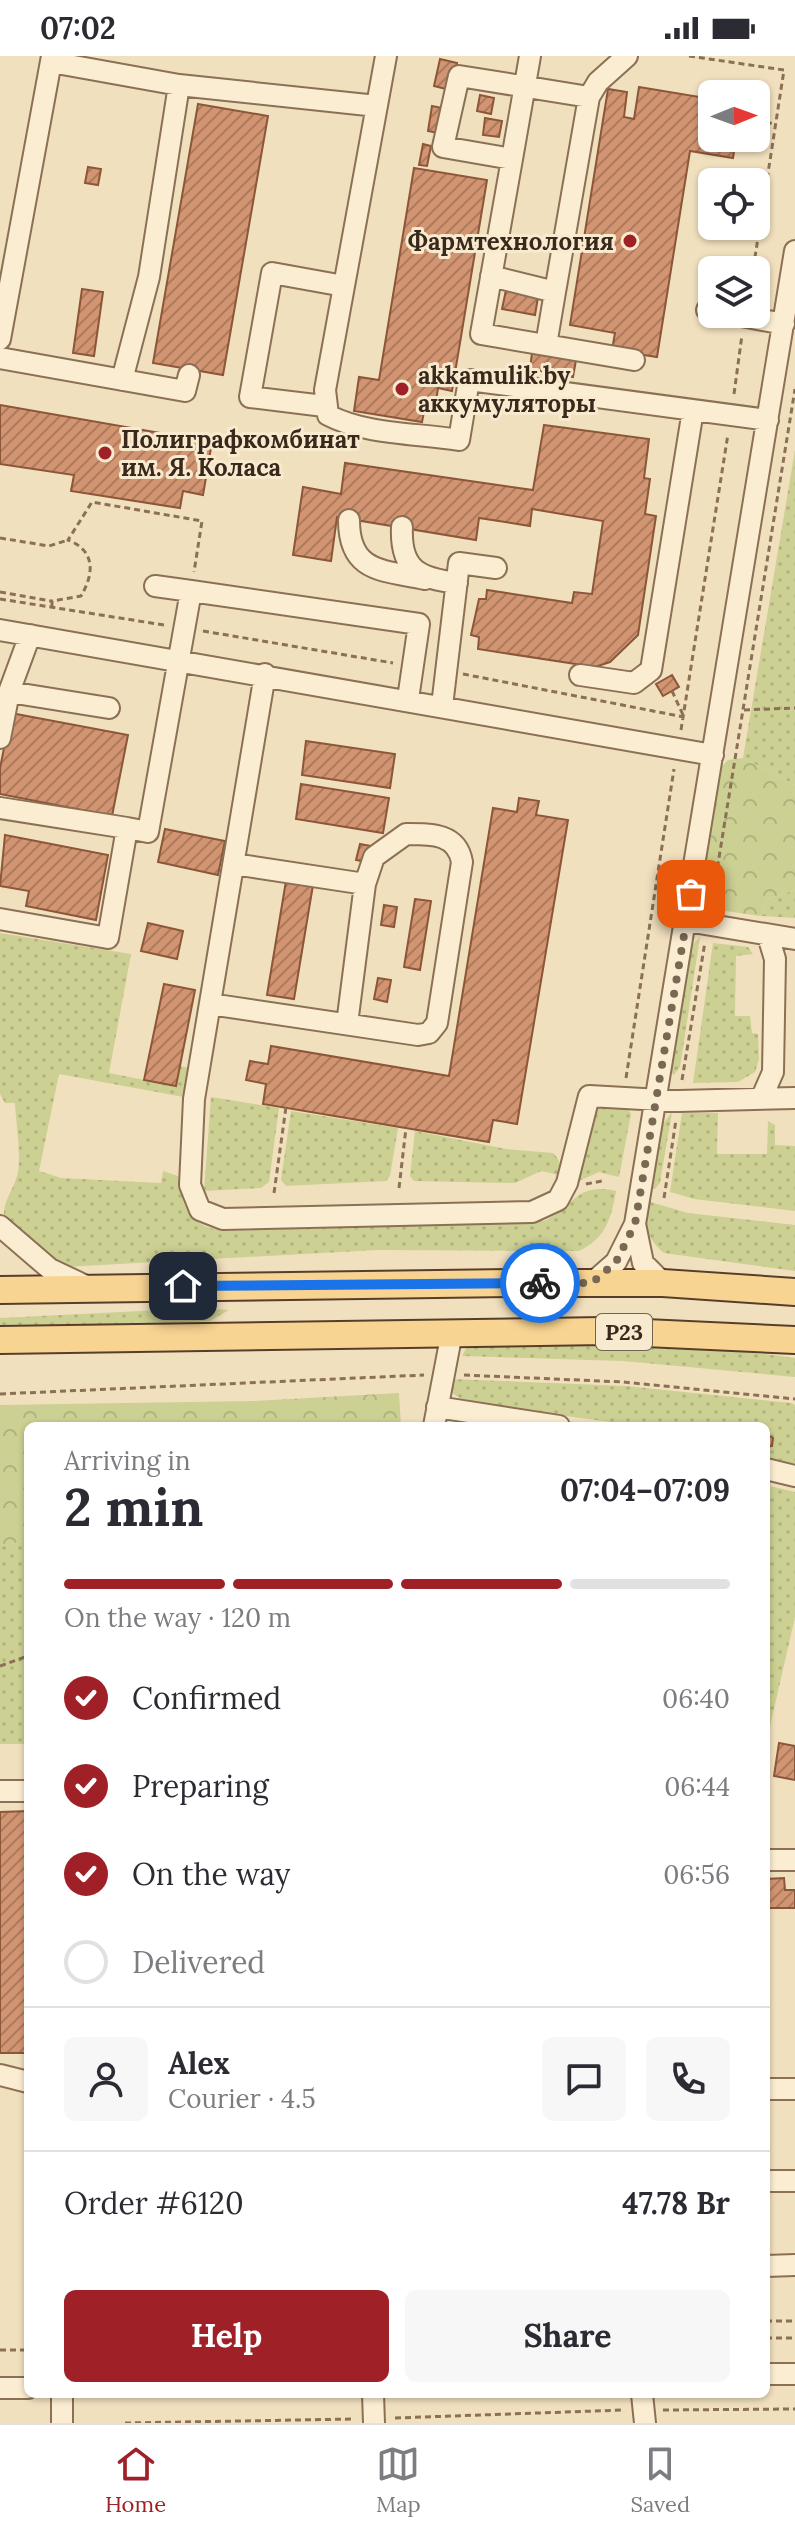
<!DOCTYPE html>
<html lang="en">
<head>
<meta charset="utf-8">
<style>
	:root { --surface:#fff; --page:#f7f7f7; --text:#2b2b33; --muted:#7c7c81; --line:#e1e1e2; --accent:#9f2127 }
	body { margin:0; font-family:Lora,serif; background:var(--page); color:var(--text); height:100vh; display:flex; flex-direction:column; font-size:30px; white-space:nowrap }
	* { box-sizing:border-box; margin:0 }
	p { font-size:26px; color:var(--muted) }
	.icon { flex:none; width:44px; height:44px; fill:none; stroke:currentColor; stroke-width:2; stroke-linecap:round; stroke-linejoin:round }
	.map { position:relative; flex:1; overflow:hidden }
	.details { position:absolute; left:24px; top:1366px; width:746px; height:976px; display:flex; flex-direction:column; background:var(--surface); border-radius:12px; box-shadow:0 2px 6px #0004 }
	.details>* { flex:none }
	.needle { width:52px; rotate:89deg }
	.buttons { position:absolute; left:698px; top:24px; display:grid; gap:16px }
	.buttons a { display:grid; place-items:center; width:72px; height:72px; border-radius:12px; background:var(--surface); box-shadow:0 2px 6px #0004; font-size:40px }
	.pin { position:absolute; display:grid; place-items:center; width:68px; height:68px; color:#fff; margin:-34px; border-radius:16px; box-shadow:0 4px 12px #0006 }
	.courier { position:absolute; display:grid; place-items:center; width:80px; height:80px; margin:-40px; border:6px solid #1a73e8; border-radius:50%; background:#fff; color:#222; box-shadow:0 2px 10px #0007 }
	.summary em { font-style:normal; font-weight:700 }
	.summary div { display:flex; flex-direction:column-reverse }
	.summary { display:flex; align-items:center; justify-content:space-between; height:136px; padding:0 40px }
	h1 { font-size:52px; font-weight:700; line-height:60px }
	.bar { display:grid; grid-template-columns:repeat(4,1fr); gap:12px 8px; align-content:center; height:96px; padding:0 40px }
	.bar i { height:10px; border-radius:6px; background:var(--line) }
	.bar .current { background:var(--accent) }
	.bar p { grid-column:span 4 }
	.line { display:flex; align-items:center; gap:20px; padding:0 40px; border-top:2px solid var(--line) }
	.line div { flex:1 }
	.round { display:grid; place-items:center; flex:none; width:84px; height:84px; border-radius:12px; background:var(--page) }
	ol { padding:0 40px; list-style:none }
	li { display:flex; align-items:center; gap:24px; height:88px }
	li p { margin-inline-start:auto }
	li .icon { padding:8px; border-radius:50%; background:var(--accent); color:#fff; stroke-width:4 }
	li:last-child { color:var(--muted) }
	li i { width:44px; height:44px; border:4px solid var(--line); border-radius:50% }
	.action { display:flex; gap:16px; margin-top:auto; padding:16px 40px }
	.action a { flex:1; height:92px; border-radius:12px; background:var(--accent); color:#fff; font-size:32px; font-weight:700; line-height:92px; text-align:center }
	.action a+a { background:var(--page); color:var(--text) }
	.status { display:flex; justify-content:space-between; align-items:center; height:56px; padding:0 40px; background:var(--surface); direction:ltr }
	.status svg { height:22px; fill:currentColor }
	.tab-bar { display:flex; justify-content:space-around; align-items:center; height:112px; border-top:2px solid var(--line); background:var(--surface); font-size:22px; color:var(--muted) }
	.tab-bar a { display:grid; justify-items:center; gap:4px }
	.tab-bar .current { color:var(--accent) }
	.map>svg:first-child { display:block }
	.grass { fill:url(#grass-dots) }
	.forest { fill:url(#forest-crowns) }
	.building { fill:url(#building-hatch); stroke:#8c5639; stroke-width:2 }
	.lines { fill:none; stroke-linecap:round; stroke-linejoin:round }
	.minor-casing { stroke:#8b7055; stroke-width:24 }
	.major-casing { stroke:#583e2a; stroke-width:30 }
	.path { stroke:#8b7055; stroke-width:3; stroke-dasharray:6 4; stroke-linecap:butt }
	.minor { stroke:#fbedd2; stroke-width:20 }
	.major { stroke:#f8d492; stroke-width:26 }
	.done { stroke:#796854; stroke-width:8; stroke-dasharray:0 14.4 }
	.route { stroke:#1a73e8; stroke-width:10 }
	.poi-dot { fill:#9f2127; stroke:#f8eacf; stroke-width:3 }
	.labels { text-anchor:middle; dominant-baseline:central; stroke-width:6; stroke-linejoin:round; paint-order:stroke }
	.shield { fill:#f8eacf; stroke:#726251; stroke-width:2 }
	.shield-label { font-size:22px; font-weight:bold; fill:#39281b }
	.poi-label { font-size:24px; font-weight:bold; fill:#39281b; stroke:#f8eacf; text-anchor:start }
</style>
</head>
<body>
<div class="status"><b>07:02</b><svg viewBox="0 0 49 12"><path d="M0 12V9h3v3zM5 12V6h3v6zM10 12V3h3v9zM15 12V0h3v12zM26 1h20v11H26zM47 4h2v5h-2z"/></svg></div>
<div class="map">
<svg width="795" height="2367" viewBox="0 0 795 2367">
	<defs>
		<pattern id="grass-dots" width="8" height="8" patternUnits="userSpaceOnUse" patternTransform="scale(2)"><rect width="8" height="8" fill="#ccd092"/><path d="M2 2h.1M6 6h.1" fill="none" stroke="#b0b37d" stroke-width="1.8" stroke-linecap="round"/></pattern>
		<pattern id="forest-crowns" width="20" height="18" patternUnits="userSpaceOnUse" patternTransform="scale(2)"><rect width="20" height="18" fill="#ccd092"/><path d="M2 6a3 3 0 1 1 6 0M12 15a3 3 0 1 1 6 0" fill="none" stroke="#b0b37d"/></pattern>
		<pattern id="building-hatch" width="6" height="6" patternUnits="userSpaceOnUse" patternTransform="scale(2)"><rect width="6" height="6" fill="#d39571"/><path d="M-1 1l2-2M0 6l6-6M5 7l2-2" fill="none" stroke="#ac7a5c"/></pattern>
	</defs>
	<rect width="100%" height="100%" fill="#f1e0be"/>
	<!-- grass -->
	<path class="grass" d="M795,394V729L743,702Z
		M795,834V862L760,860L767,843Z
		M0,877L131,898L109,1017L176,1030L180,1010L194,1013L189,1042L59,1018L39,1115L61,1122L161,1127L163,1115L178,1120C184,1153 186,1168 223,1175L544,1165C576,1151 574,1126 616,1135C611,1163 606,1182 579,1195L377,1194L64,1211L5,1167C0,1146 14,1136 18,1116C21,1095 16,1068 15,1047H5L0,1038Z
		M700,881L680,1011L674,1019L669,1014L691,890Z
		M713,887L748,891L753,898L736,900L735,960H750L752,977L758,978L759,1003L755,1016L738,1026L693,1027Z
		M211,1041L279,1052L269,1126L261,1132L204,1135Z
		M597,1050H626L631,1058L619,1121L599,1116L579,1125L592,1057Z
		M291,1055L398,1072L390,1120L386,1125L286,1130L281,1124Z
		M672,1056L660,1127L655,1133L648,1131L657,1076Z
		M682,1057H718L717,1098H767L768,1065L775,1069V1089L795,1090V1155L694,1143L670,1136Z
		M415,1075L506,1093L553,1097C560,1104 561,1109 559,1119L541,1115L515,1127L414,1125L410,1120Z
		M647,1145L688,1157L795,1169V1215L664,1197C645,1182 645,1167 647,1145Z
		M201,1252L229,1254L210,1265L0,1272V1262Z
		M470,1285C579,1287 687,1287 795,1302V1321L623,1305L462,1300Z
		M451,1323L626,1330L791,1347L795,1349V1408L766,1401V1370H640L468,1347L452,1337Z
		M766,1429L795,1436V1561L766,1688Z
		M28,1484V1688H0V1490Z"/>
	<!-- forest -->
	<path class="forest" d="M743,702L795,729V834L767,843L760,860L719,854L699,836L717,715L728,704Z
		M399,1337L401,1370H28V1484L0,1490V1349L253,1345Z"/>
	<!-- building -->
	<path class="building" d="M440,3L457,7L450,34L434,30Z
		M639,31L712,43V82H736L733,102L690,95L657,301L612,294L615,277L570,269L608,33L627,36L624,61L634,63Z
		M480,39L494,42L491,58L477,55Z
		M198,48L268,60L223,319L153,307Z
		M432,50L442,52L438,77L428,75Z
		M485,62L502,65L499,81L483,79Z
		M423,88L431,90L427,110L419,109Z
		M88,111L101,113L98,129L85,127Z
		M414,112L487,124L452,335L438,332L435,352L425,351L422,366L354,355L359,321L379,324Z
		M82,233L103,236L94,300L73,297Z
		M506,234L538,241L535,259L502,253Z
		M532,297L576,304L573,321L530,313Z
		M0,349L212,386L203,439L183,435L180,452L71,435L74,419L0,408Z
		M544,369L649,383L644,422L650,423L645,458L656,460L638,579L610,606L595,611L478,593L479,581L471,579L479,543H486L487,534L572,547L574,536L592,538L603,465L532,453L530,470L479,462L476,484L337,461L331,505L293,499L303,431L341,438L345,407L533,434Z
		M672,619L679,631L663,640L656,628Z
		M11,657L128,679L112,760L0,738V712Z
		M306,685L395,698L390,732L302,719Z
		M301,728L389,742L383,777L296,763Z
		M519,742L539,745L536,759L568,764L517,1068L493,1064L489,1086L263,1048L266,1028L246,1024L250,1005L268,1008L271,990L449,1020L493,752L517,756Z
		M165,773L225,785L218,819L158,806Z
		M5,779L108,799L96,864L26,850L29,835L0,830Z
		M360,788L371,790L367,806L356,804Z
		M287,819L314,823L294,943L267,939Z
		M415,843L431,845L420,914L404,911Z
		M384,849L397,851L394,871L381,869Z
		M148,867L183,875L177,903L141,895Z
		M378,922L391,924L387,946L374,943Z
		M164,928L195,934L176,1030L144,1024Z
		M766,1378L773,1382L772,1390L766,1391Z
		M779,1687L795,1690V1724L774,1720Z
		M28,1755V1997H0V1756Z
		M784,1822L785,1834H795V1852H766V1823Z"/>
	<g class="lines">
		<defs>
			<path id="minor" d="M386,0L325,334L328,359C366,379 417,377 459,384L469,324L768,364
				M530,0L512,103L443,91L459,20L589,41L598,26L627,0
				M51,6L179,29L377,50
				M512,103L481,278L634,304
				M491,220L555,236L546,289
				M555,236L589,41
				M707,254L712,255
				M731,258L784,268
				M0,283L52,0
				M0,302L185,335L189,319
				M122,324L149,221L179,29
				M324,350L250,341L272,217L344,230
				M349,464C349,517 383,514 425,523
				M402,471C400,514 419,522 457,527
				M155,530L191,535
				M0,574L713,699
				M265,618L194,1043L190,1129L200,1154L223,1163L532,1156L558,1144L567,1127L589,1040L679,1045L795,1042
				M580,619L634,627L651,614L693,354
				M9,636L109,652
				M442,650L459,507L496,512
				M0,682L9,636L30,579
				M0,752L127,772
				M234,808L365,828
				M0,863L108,882L127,772L148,776L191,535L419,568L408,643
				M687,865L795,883
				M210,948L418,979L429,977L437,967L462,806C457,777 431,778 406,778L374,801L365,828L347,968
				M762,1041L773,1016L775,903L768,880
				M635,1168L643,1207L663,1227
				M0,1170L50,1213L88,1231
				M592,1227L616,1206L635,1168L795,195
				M437,1351L559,1370
				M434,1370L452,1276
				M766,1413L795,1420
				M0,1735H28
				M766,1804H795
				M0,2019L28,2026
				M766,2033H795
				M766,2125H795
				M766,2210L795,2209
				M766,2318H795
				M0,2332H28
				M373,2338L374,2367
				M642,2338L645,2367
				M62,2367V2338"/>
			<path id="major" d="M0,1234L510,1227H663L795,1236
				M0,1284L603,1275L795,1284"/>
		</defs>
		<!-- minor casing -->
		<use href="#minor" class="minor-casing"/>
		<!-- major casing -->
		<use href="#major" class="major-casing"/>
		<!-- path -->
		<path class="path" d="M689,0L784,14L753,214
			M756,65L776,68
			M734,338L742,279
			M0,482L49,490L68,484
			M0,536L51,545
			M0,543L164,569
			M52,550V545L81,540C94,518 96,495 68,484L92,446L202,465L194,516
			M203,575L393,607
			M463,618L684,661
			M672,635L684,661
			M744,654L795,652
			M681,674L728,378
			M711,851L795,333
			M626,1022L674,713
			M682,1024L705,886
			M586,1128L602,1125
			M399,1132L406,1072
			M274,1137L286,1051
			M664,1142L676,1064
			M464,1319L623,1326L795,1343
			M0,1338L424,1319
			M0,1610L28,1600
			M766,2265H795
			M766,2282H795
			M0,2294H28
			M663,2354L795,2353
			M395,2362L623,2354
			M125,2367L355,2363"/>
		<!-- minor -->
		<use href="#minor" class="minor"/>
		<!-- major -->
		<use href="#major" class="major"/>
	</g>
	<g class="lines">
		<!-- done -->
		<path class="done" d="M540,1227H592L616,1206L635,1168L691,838"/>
		<!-- route -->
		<path class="route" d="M183,1230L540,1227"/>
	</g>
	<!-- markers -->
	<g class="poi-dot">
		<circle cx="630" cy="185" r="8"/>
		<circle cx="402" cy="333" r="8"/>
		<circle cx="105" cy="397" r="8"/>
	</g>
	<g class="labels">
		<!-- shield labels -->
		<rect class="shield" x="596" y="1258" width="56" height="36" rx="6"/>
		<g class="shield-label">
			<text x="624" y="1276">Р23</text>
		</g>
		<!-- poi labels -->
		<g class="poi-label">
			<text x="614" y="185" text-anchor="end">Фармтехнология</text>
			<text x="418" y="319">akkamulik.by<tspan x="418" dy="28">аккумуляторы</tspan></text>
			<text x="121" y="383">Полиграфкомбинат<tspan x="121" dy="28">им. Я. Коласа</tspan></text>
		</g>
	</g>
</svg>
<div class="buttons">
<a><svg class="needle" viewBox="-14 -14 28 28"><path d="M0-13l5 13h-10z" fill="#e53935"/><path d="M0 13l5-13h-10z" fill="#7c7c81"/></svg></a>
<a><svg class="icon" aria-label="locate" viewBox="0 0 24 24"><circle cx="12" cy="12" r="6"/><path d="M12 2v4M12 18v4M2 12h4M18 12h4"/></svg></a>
<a><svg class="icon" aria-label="layers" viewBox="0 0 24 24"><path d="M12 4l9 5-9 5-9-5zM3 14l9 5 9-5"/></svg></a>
</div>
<div class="pin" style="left:691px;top:838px;background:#ea580c"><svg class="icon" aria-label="bag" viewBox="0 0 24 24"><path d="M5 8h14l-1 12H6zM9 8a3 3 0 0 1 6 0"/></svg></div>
<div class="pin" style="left:183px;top:1230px;background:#1f2937"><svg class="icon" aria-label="home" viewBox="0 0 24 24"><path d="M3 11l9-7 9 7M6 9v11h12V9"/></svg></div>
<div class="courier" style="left:540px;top:1227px"><svg class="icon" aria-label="bike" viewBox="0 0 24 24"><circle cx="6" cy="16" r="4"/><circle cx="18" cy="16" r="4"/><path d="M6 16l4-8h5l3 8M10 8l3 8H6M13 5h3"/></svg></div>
<section class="details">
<div class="summary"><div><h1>2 min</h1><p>Arriving in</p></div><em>07:04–07:09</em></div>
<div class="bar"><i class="current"></i><i class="current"></i><i class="current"></i><i></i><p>On the way · 120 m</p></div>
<ol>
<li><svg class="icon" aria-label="check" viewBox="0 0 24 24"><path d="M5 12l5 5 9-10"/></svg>Confirmed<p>06:40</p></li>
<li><svg class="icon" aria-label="check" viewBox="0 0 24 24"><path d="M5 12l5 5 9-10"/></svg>Preparing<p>06:44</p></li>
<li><svg class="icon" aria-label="check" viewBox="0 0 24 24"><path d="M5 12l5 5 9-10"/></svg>On the way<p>06:56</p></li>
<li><i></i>Delivered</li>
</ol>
<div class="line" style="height:144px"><a class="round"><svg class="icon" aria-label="person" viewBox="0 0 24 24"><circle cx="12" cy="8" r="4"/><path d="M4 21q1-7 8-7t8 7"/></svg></a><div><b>Alex</b><p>Courier · 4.5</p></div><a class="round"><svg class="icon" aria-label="chat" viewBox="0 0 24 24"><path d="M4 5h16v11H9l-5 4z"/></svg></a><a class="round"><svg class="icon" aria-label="phone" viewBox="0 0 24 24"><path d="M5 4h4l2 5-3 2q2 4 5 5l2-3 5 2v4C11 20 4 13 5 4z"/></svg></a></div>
<div class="line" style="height:104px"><div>Order #6120</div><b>47.78 Br</b></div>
<div class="action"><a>Help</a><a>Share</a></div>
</section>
</div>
<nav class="tab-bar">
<a class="current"><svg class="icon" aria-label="home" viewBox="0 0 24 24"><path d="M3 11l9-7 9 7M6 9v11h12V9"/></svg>Home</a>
<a><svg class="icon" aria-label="map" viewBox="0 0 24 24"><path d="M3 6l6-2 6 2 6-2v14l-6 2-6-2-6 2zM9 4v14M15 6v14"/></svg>Map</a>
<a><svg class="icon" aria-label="saved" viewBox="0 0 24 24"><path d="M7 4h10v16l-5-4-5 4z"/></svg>Saved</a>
</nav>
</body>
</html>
